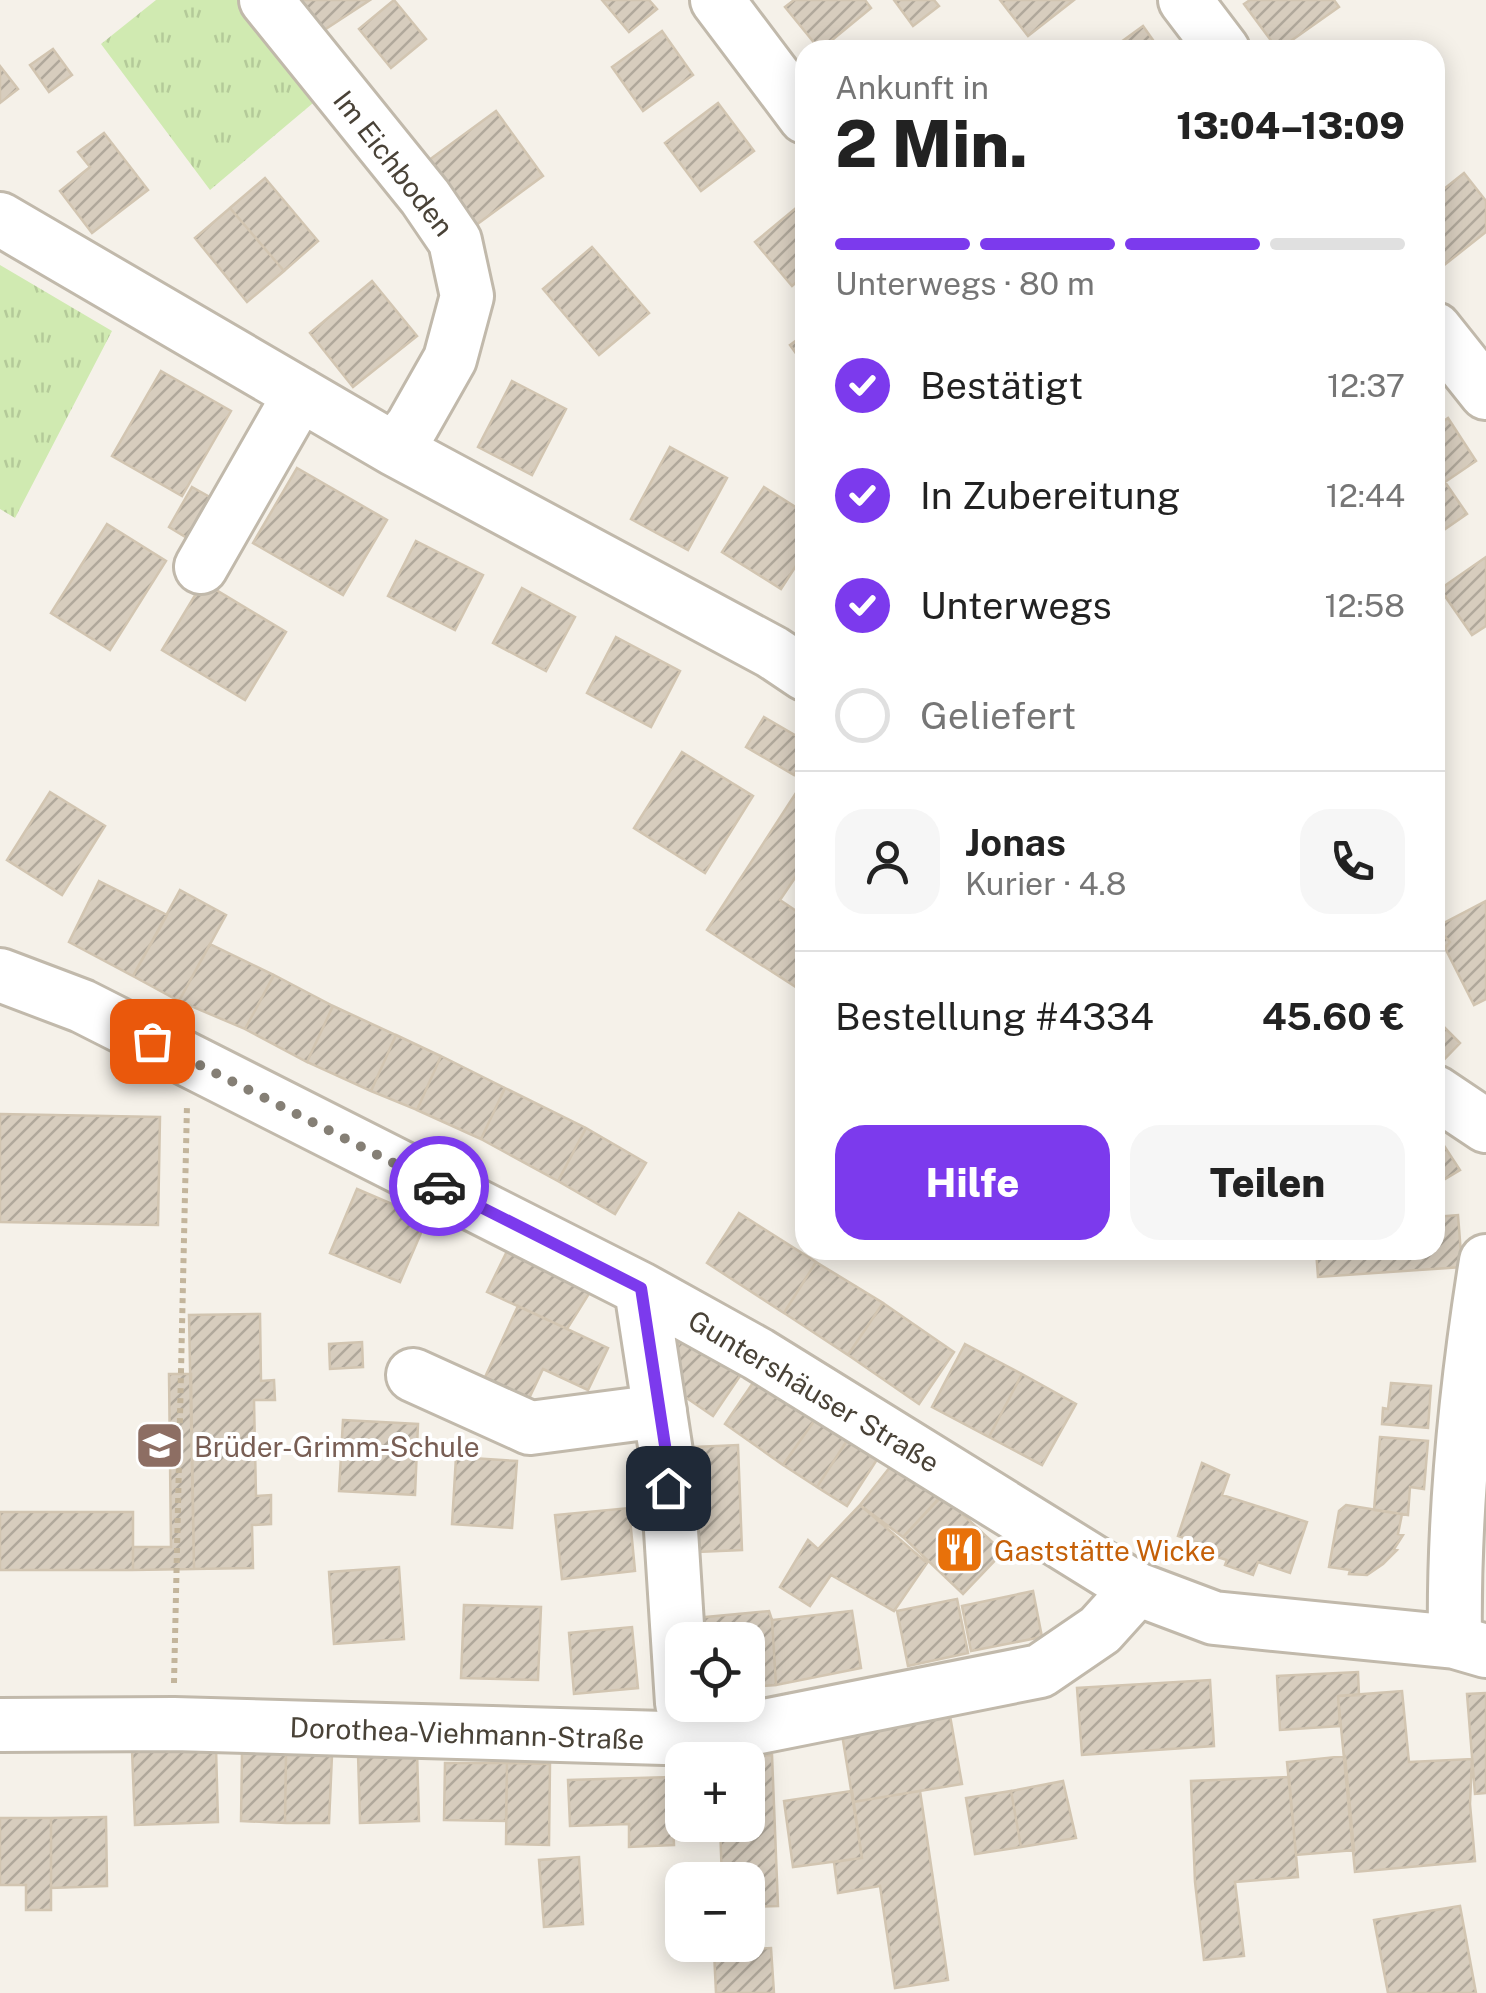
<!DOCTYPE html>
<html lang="de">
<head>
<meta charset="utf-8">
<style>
	:root { --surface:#fff; --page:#f6f6f6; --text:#222; --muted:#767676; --line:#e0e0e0; --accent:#7c3aed }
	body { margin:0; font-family:"Public Sans",sans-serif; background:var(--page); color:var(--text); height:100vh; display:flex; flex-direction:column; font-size:38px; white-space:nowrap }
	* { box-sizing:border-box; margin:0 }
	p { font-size:32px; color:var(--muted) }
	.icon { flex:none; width:55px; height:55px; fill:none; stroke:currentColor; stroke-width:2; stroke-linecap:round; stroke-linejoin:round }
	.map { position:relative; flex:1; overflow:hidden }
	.panel { position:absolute; left:795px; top:40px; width:650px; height:1220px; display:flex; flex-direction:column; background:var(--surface); border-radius:30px; box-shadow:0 5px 25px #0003 }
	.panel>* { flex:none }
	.tools { position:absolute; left:665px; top:1622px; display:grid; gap:20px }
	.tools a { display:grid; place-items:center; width:100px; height:100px; border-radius:20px; background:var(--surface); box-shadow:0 5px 25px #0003; font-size:50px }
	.pin { position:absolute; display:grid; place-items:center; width:85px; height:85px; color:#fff; margin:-42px; border-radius:20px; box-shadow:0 5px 15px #0006 }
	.courier { position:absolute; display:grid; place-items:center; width:100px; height:100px; margin:-50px; border:8px solid #7c3aed; border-radius:50%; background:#fff; color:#222; box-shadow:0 2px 12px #0007 }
	.headline em { font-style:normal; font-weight:800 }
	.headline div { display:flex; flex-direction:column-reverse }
	.headline { display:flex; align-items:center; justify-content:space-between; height:170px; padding:0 40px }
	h1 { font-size:65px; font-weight:800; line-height:75px }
	.bar { display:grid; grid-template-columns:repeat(4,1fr); gap:15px 10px; align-content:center; height:120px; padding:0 40px }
	.bar i { height:12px; border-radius:8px; background:var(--line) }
	.bar .current { background:var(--accent) }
	.bar p { grid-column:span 4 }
	.line { display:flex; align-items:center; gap:25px; padding:0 40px; border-top:2px solid var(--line) }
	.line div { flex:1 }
	.round { display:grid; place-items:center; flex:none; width:105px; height:105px; border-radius:30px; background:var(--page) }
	ol { padding:0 40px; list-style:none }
	li { display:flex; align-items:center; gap:30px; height:110px }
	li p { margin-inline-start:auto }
	li .icon { padding:10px; border-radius:50%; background:var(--accent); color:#fff; stroke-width:4 }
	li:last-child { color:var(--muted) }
	li i { width:55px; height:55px; border:5px solid var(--line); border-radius:50% }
	.primary-button { display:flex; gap:20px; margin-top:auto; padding:20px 40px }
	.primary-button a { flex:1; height:115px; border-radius:30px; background:var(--accent); color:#fff; font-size:40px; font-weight:800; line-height:115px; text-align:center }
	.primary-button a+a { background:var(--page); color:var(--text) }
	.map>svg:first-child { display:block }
	.grass { fill:url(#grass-tufts) }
	.building { fill:url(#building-hatch); stroke:#d2c5b1; stroke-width:2.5 }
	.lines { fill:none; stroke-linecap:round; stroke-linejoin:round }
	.minor-casing { stroke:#c1b9ab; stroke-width:58 }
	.path { stroke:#c3b59c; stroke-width:6; stroke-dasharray:5 5; stroke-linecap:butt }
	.minor { stroke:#fff; stroke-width:52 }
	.done { stroke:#857f75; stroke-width:10; stroke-dasharray:0 18 }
	.route { stroke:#7c3aed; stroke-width:12 }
	.labels { text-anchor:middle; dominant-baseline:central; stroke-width:8; stroke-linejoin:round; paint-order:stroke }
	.street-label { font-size:28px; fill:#494237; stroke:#fff }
	.education-label { font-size:28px; fill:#785e54; stroke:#fff; text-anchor:start }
	.food-label { font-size:28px; fill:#c56008; stroke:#fff; text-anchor:start }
</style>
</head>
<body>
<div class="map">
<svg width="1486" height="1993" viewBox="0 0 1486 1993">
	<defs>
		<pattern id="grass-tufts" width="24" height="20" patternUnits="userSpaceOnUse" patternTransform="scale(2.5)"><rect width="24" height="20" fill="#d0eab1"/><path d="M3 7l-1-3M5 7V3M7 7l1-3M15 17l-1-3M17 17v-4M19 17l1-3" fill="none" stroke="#b4ca99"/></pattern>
		<pattern id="building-hatch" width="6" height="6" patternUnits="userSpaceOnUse" patternTransform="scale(2.5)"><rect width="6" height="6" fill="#d7cdbe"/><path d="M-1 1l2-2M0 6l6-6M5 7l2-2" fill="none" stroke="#b0a89b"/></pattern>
	</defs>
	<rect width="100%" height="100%" fill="#f5f1e9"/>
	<!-- grass -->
	<path class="grass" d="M156,0H241L319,98L210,190L101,44Z
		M0,265L112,331L15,518L0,509Z"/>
	<!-- building -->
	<path class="building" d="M292,0H370L315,36Z
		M394,0L426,39L391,68L359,29Z
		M602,0H649L657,9L629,32Z
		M794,0H865L871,8L820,50L785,7Z
		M894,0H934L939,6L913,26Z
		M1000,0H1074L1028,36Z
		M1250,0H1334L1339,7L1278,50L1244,4Z
		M1143,26L1160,50H1110Z
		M662,31L693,75L643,111L612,67Z
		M53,49L72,75L49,92L30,65Z
		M0,66L18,89L0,103Z
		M718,103L754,151L701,191L665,143Z
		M496,111L543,176L472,228L425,163Z
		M104,133L148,190L92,233L60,191L90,167L78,152Z
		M1464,173L1486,201V232L1443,266L1435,255V196Z
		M265,178L318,241L284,271L230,208Z
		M802,203L805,207V275L792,286L755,242Z
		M230,208L284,271L247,302L195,238Z
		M592,247L649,313L599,355L543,289Z
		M372,281L417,336L353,387L310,333Z
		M805,334V366L790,345Z
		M161,371L231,411L182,496L112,456Z
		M512,381L566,409L532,475L478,447Z
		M1448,418L1476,461L1445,482L1467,514L1435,536V427Z
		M670,447L727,478L688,550L631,519Z
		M297,468L387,520L343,595L253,543Z
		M192,487L215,500L192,541L169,527Z
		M764,487L805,513V552L781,589L722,552Z
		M107,524L166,561L110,650L51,613Z
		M416,541L483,575L455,630L388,596Z
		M1486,557V626L1472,635L1440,589Z
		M203,582L286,632L245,700L162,650Z
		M522,588L575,617L546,671L493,643Z
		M616,637L680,671L651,727L587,693Z
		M764,717L805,741V755L794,775L746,747Z
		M682,752L753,796L705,873L634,828Z
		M805,779V863L780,900L805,917V993L707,930Z
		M50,792L105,826L62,895L7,860Z
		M99,881L167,915L133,976L69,942Z
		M180,890L226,915L179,1001L133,976Z
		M1486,901V999L1474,1005L1445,948L1450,942L1436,927Z
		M1435,927L1450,942L1435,958Z
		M210,944L274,975L245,1029L179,1001Z
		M274,975L333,1006L307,1062L245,1029Z
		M333,1006L396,1035L371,1091L307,1062Z
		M1435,1018L1460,1043L1435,1069Z
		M396,1035L441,1056L417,1110L371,1091Z
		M441,1056L505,1088L481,1139L417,1110Z
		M505,1088L586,1128L558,1181L481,1139Z
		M0,1114L160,1117L158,1225L0,1222Z
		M586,1128L646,1163L615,1214L558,1181Z
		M1435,1132L1460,1170L1435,1185Z
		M357,1189L427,1219L400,1282L330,1253Z
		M739,1213L816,1262L784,1313L707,1263Z
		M1458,1215L1462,1267L1318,1277L1316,1250H1435V1217Z
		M513,1239L595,1284L567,1329L487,1292Z
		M816,1262L883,1303L848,1355L784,1313Z
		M883,1303L954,1352L919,1404L848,1355Z
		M518,1306L608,1348L588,1390L543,1369L524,1409L480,1388Z
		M260,1314L261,1381L274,1380L275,1400H254L256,1496L271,1495V1524L252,1525L253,1568L194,1569L189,1315Z
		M690,1328L746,1367L713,1416L656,1377Z
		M362,1342L363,1367L330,1369L329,1344Z
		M965,1344L1022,1374L989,1437L932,1407Z
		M761,1371L819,1414L783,1465L725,1424Z
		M169,1374H191L194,1569L133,1570V1547H171Z
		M1022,1374L1076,1404L1042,1465L989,1437Z
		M1391,1383L1431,1386L1428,1428L1382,1424L1383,1408L1388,1409Z
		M819,1414L850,1436L817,1487L783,1465Z
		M343,1420L418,1424L415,1495L339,1491Z
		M850,1436L880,1455L847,1506L817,1487Z
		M1380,1437L1428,1441L1424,1489L1410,1487L1408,1515L1374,1510Z
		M738,1445L742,1550L675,1553L671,1448Z
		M456,1457L517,1461L512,1528L452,1524Z
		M898,1457L945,1493L903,1537L860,1505Z
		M1202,1463L1229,1475L1222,1495L1307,1522L1290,1573L1258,1562L1253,1575L1225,1565L1227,1560L1217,1557L1220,1550L1178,1536Z
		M942,1495L1003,1552L963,1594L903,1537Z
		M860,1505L927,1563L894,1611L831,1575L810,1606L780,1587L808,1540L818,1549Z
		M1346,1505L1402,1514L1398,1534L1403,1535L1394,1549L1397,1550L1383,1564L1367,1575L1349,1574L1350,1570L1329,1567L1339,1511Z
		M629,1508L635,1571L562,1579L555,1515Z
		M0,1512H133V1570H0Z
		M399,1567L404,1639L334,1644L329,1572Z
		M1033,1591L1042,1637L971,1651L962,1606Z
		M957,1599L968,1653L908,1666L897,1611Z
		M464,1605L541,1607L538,1680L461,1678Z
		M769,1611L772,1620L776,1685L748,1687V1640H687L685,1619Z
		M852,1611L861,1668L776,1685L772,1620Z
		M632,1627L638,1688L574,1694L569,1633Z
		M1358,1672L1359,1695L1338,1696L1340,1726L1280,1730L1277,1676Z
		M1210,1680L1214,1746L1082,1755L1077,1688Z
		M1402,1691L1409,1762L1472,1759L1470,1804L1475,1861L1355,1872L1338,1696Z
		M1486,1693V1793L1475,1794L1467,1694Z
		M949,1710L962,1784L853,1802L841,1728Z
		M216,1747L218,1822L135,1825L132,1750Z
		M417,1751L419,1821L360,1823L358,1753Z
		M242,1752L286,1754L285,1823L241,1821Z
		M286,1754L332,1755L329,1823H285Z
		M772,1755L778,1906L748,1907V1880H722L720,1825H748V1760H717V1758Z
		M1345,1756L1354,1850L1296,1855L1287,1762Z
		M445,1763H507L506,1821L444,1820Z
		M507,1763L550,1764L549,1845L506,1844Z
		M671,1777L674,1845L629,1847V1824L570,1826L568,1780Z
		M1289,1777L1298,1877L1235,1882L1244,1956L1204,1960L1195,1882L1191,1781Z
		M1063,1781L1076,1838L1021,1847L1011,1791Z
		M852,1791L862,1858L793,1867L784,1801Z
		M920,1791L948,1980L895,1988L880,1886L838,1893L834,1862L862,1858L853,1802Z
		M1011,1791L1021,1847L975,1854L966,1798Z
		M106,1817L107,1886L51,1888V1818Z
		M0,1818H51V1910H26V1885H0Z
		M579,1857L583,1924L544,1927L539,1860Z
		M1460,1906L1476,1993H1388L1374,1920Z
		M771,1948L774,1993H716L714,1951Z"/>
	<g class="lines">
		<defs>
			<path id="minor" d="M266,0L425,197L455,241L467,296L450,359L412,426L394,449
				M717,0L805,117
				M1185,0L1223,50
				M0,219L394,449L772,652L805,674
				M1435,329L1486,393
				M201,567L300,394
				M0,975L82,1006L641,1289L758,1354L1137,1589L1214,1618L1455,1642L1486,1651
				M1435,1092L1486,1126
				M641,1289L666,1452L682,1703
				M413,1375L530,1428L660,1411
				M1455,1642C1453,1514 1466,1386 1486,1261
				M0,1725L174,1724L699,1739L1040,1671L1100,1630L1137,1589"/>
		</defs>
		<!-- minor casing -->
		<use href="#minor" class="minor-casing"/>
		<!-- path -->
		<path class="path" d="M174,1683L187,1105"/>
		<!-- minor -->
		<use href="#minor" class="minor"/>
	</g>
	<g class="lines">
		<!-- done -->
		<path class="done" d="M152,1041L439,1186"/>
		<!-- route -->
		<path class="route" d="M439,1186L641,1288L666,1452L668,1488"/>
	</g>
	<!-- icons -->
	<defs>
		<symbol id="school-square" viewBox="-11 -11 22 22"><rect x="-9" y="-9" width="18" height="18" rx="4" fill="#8d6e63" stroke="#fff"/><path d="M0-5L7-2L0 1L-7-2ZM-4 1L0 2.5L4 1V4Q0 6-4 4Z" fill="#fff"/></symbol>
		<symbol id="restaurant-square" viewBox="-11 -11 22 22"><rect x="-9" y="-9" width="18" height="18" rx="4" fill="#e8710a" stroke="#fff"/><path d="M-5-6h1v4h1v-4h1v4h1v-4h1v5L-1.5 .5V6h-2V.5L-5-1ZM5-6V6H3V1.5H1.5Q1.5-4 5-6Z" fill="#fff"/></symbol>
	</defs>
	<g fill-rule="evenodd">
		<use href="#school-square" x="132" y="1418" width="55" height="55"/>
		<use href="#restaurant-square" x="932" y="1522" width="55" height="55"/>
	</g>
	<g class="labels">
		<!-- street labels -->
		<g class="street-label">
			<text transform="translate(394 163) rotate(52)">Im Eichboden</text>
			<text transform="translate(814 1391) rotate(31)">Guntershäuser Straße</text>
			<text transform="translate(467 1733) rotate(2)">Dorothea-Viehmann-Straße</text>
		</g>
		<!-- education labels -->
		<g class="education-label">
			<text x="194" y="1446">Brüder-Grimm-Schule</text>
		</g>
		<!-- food labels -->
		<g class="food-label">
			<text x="994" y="1550">Gaststätte Wicke</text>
		</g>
	</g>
</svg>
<div class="tools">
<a><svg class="icon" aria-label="locate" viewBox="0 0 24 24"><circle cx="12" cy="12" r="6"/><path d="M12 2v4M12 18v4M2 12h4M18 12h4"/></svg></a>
<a>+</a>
<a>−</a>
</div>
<div class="pin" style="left:152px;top:1041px;background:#ea580c"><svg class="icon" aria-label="bag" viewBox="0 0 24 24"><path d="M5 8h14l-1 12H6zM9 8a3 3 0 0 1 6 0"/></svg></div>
<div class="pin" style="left:668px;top:1488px;background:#1f2937"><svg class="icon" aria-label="home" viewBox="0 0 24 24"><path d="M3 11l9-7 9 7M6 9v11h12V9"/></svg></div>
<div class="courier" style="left:439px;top:1186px"><svg class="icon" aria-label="car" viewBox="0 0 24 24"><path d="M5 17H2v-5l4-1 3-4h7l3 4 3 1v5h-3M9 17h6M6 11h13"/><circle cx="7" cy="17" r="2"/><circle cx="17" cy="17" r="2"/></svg></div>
<section class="panel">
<div class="headline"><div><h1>2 Min.</h1><p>Ankunft in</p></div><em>13:04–13:09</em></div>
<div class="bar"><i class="current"></i><i class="current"></i><i class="current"></i><i></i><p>Unterwegs · 80 m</p></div>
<ol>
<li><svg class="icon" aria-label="check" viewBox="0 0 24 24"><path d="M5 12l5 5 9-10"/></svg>Bestätigt<p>12:37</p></li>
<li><svg class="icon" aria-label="check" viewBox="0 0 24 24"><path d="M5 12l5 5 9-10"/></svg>In Zubereitung<p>12:44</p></li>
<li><svg class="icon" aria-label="check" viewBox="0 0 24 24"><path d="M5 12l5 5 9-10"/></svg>Unterwegs<p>12:58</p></li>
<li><i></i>Geliefert</li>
</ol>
<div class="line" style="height:180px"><a class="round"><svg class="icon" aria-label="person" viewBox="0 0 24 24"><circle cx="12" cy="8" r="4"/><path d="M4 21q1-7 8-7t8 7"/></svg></a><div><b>Jonas</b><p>Kurier · 4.8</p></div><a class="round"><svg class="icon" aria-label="phone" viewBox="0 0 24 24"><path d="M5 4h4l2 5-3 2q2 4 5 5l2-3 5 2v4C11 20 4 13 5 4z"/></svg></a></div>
<div class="line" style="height:130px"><div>Bestellung #4334</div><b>45.60 €</b></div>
<div class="primary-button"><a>Hilfe</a><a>Teilen</a></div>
</section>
</div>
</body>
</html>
